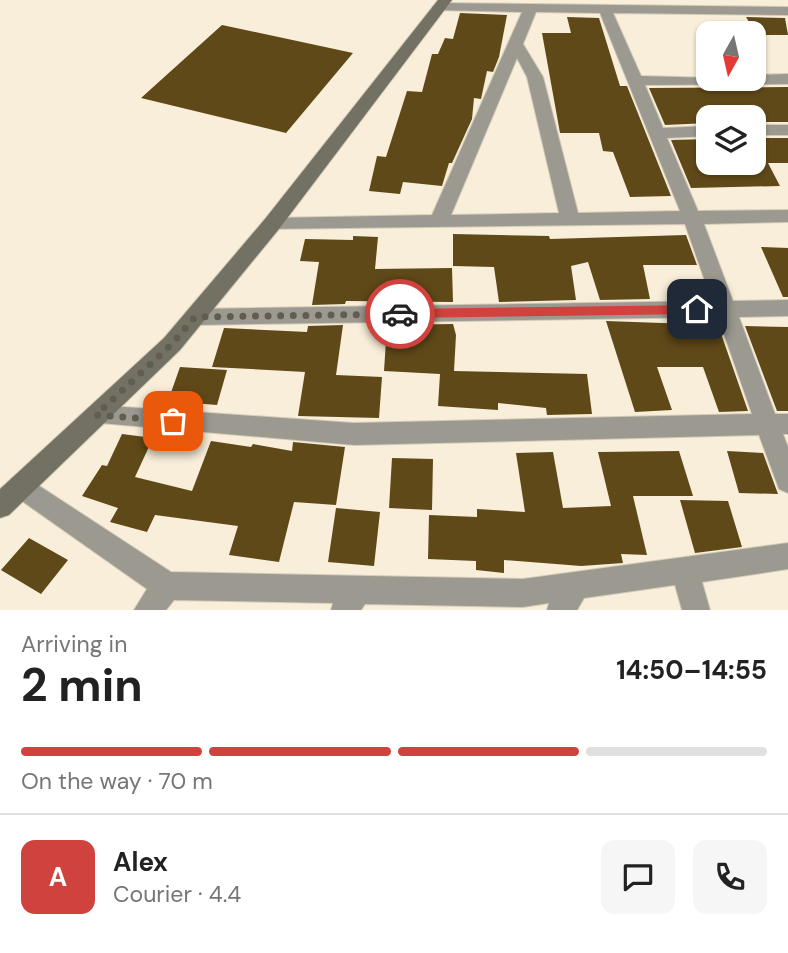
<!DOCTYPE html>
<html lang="en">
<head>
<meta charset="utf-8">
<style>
	:root { --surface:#fff; --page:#f6f6f6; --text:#222; --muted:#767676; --line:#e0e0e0; --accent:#d0423d }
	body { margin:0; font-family:"DM Sans",sans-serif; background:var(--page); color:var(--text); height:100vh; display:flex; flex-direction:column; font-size:26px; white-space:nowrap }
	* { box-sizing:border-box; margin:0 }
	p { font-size:23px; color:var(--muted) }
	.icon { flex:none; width:38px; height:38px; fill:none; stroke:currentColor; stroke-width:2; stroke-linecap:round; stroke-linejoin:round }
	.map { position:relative; height:610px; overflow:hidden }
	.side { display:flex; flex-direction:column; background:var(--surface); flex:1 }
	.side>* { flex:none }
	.needle { width:46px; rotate:188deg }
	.tools { position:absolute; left:696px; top:21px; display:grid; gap:14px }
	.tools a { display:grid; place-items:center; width:70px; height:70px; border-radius:14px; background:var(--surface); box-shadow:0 2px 5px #0004; font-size:35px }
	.pin { position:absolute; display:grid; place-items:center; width:60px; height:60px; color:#fff; margin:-30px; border-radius:14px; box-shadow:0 4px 10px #0006 }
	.courier { position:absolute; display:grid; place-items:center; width:70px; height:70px; margin:-35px; border:5px solid #d0423d; border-radius:50%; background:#fff; color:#222; box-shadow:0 2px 9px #0007 }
	.summary em { font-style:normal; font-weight:700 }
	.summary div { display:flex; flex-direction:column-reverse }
	.summary { display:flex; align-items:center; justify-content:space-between; height:119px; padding:0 21px }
	h1 { font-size:46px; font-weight:700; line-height:52px }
	.bar { display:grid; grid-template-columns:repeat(4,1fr); gap:10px 7px; align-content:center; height:84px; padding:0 21px }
	.bar i { height:9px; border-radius:5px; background:var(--line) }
	.bar .active { background:var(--accent) }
	.bar p { grid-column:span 4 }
	.line { display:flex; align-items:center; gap:18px; padding:0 21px; border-top:2px solid var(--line) }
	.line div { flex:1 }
	.round { display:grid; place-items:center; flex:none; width:74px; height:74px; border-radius:14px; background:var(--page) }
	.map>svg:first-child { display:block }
	.building { fill:#604918 }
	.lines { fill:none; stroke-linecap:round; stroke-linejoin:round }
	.street-casing { stroke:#d3cab8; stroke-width:2 }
	.secondary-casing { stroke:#d3cab8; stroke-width:2 }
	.street { fill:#9b9990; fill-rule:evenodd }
	.secondary { fill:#737163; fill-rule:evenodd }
	.route { fill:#d0423d }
	.done { stroke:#635d51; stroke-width:7; stroke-dasharray:0 12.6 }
</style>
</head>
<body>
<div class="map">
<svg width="788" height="610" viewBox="0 0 788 610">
	<rect width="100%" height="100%" fill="#f8eed9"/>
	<!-- building -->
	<path class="building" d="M460,13L507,15L499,57L493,72L487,71L481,99L474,98L472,119L452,163H449L442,186L403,182L400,194L369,191L377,156L386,157L407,91L422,92L432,54H438L445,38L453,39Z
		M567,17L599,18L620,86H627L671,196L630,197L613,152L603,151L599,133H560L542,33H571Z
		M746,17L785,18L788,35H757Z
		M222,25L353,53L286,133L141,98Z
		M788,87V122H754V117H709V123L665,125L649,88Z
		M754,138H788V163H754Z
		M709,139V163H768L780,186L691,188L671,140Z
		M453,234L549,236L550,239L686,235L697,265H643L650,299L600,300L588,262L571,266L576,300L499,302L494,267L453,266Z
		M353,236L378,237L375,269L452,268L453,302L346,301L345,304L312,305L319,262L300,261L305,239L353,240Z
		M761,247L788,248V297H783Z
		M606,321L718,325L748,411L719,412L703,367H657L672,410L635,412Z
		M453,324L456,335L454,371L587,374L592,414L547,415L546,408L498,403V410L438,406L440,374L384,371L387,325Z
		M343,325L336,375L382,377L379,418L298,416L305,372L212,367L224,328L307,332L308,326Z
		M745,326L788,327V411H777Z
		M180,367L227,370L217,405L168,401Z
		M122,434L153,438L135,477L192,491L211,441L251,447L253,444L292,451L293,442L345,447L336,505L294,502L279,562L229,555L238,526L155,515L147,532L110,522L118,508L82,496L102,465L107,466Z
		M679,451L693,496H633L647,555L621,554L623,563L581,566L504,560V573L476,570V561L428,559L429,515L477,517V509L525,512L516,453L553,452L563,508L611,506L598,452Z
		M727,451L763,453L778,494L739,493Z
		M392,458L433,459L432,510L389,508Z
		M680,500L728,501L742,547L695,553Z
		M336,508L380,512L374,566L328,562Z
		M29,538L68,560L41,594L1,570Z"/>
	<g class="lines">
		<defs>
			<path id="street" d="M439,3L788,7V15L613,13L641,76L754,79V75L788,74V84L645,85L663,128L709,126V136L667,138L698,211L788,210V222L704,224L733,301L788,300V316L739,317L775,414H788V434H783L788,447V493L779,489L759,435L354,445L88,422L84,415L88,408L96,405L354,423L752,414L718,317L195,325L187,323L184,317L187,311L195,309L712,301L685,224L265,229L263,224L265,219L272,218L432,215L522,12L434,10L432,7ZM536,12L600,13L680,211L578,213L543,77L523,44ZM517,58L527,77L559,213L451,215Z
				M754,125H788V135H754Z
				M21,474L171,572L523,579L788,543V569L702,582L710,610H682L675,585L584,598L577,610H547L549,603L523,607L365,604L361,610H331L333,603L174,600L166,610H134L147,589L12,494L8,486L12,478Z"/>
			<path id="secondary" d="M438,0H452L279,229L180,350L9,515L0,518V489L164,338L265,219Z"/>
		</defs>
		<!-- street casing -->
		<use href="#street" class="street-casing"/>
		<!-- secondary casing -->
		<use href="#secondary" class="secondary-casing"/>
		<!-- street -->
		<use href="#street" class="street"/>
		<!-- secondary -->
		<use href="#secondary" class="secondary"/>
	</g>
	<!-- route -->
	<path class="route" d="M697,305L703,309L697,314L400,318L395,314L400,309Z"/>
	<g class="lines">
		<!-- done -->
		<path class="done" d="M173,421L96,415L172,344L195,317L400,314"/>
	</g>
</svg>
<div class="tools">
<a><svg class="needle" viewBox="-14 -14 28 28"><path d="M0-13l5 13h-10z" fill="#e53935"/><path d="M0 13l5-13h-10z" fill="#767676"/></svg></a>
<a><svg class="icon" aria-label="layers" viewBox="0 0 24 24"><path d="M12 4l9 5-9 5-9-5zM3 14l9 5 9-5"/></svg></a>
</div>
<div class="pin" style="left:173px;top:421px;background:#ea580c"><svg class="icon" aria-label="bag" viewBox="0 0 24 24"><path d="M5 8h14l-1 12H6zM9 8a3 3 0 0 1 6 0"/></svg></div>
<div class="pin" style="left:697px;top:309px;background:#1f2937"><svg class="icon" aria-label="home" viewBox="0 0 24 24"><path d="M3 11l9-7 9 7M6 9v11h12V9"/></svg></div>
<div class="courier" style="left:400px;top:314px"><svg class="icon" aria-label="car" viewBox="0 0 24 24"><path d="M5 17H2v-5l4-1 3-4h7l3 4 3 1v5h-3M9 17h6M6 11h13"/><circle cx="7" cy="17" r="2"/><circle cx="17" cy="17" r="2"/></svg></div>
</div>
<section class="side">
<div class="summary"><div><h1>2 min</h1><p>Arriving in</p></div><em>14:50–14:55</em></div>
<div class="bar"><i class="active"></i><i class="active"></i><i class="active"></i><i></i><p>On the way · 70 m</p></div>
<div class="line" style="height:126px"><b class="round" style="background:var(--accent);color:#fff">A</b><div><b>Alex</b><p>Courier · 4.4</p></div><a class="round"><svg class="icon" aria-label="chat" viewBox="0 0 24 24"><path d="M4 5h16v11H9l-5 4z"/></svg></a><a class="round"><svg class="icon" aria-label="phone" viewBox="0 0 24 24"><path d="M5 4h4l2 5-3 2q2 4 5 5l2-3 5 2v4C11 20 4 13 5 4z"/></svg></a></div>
</section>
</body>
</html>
